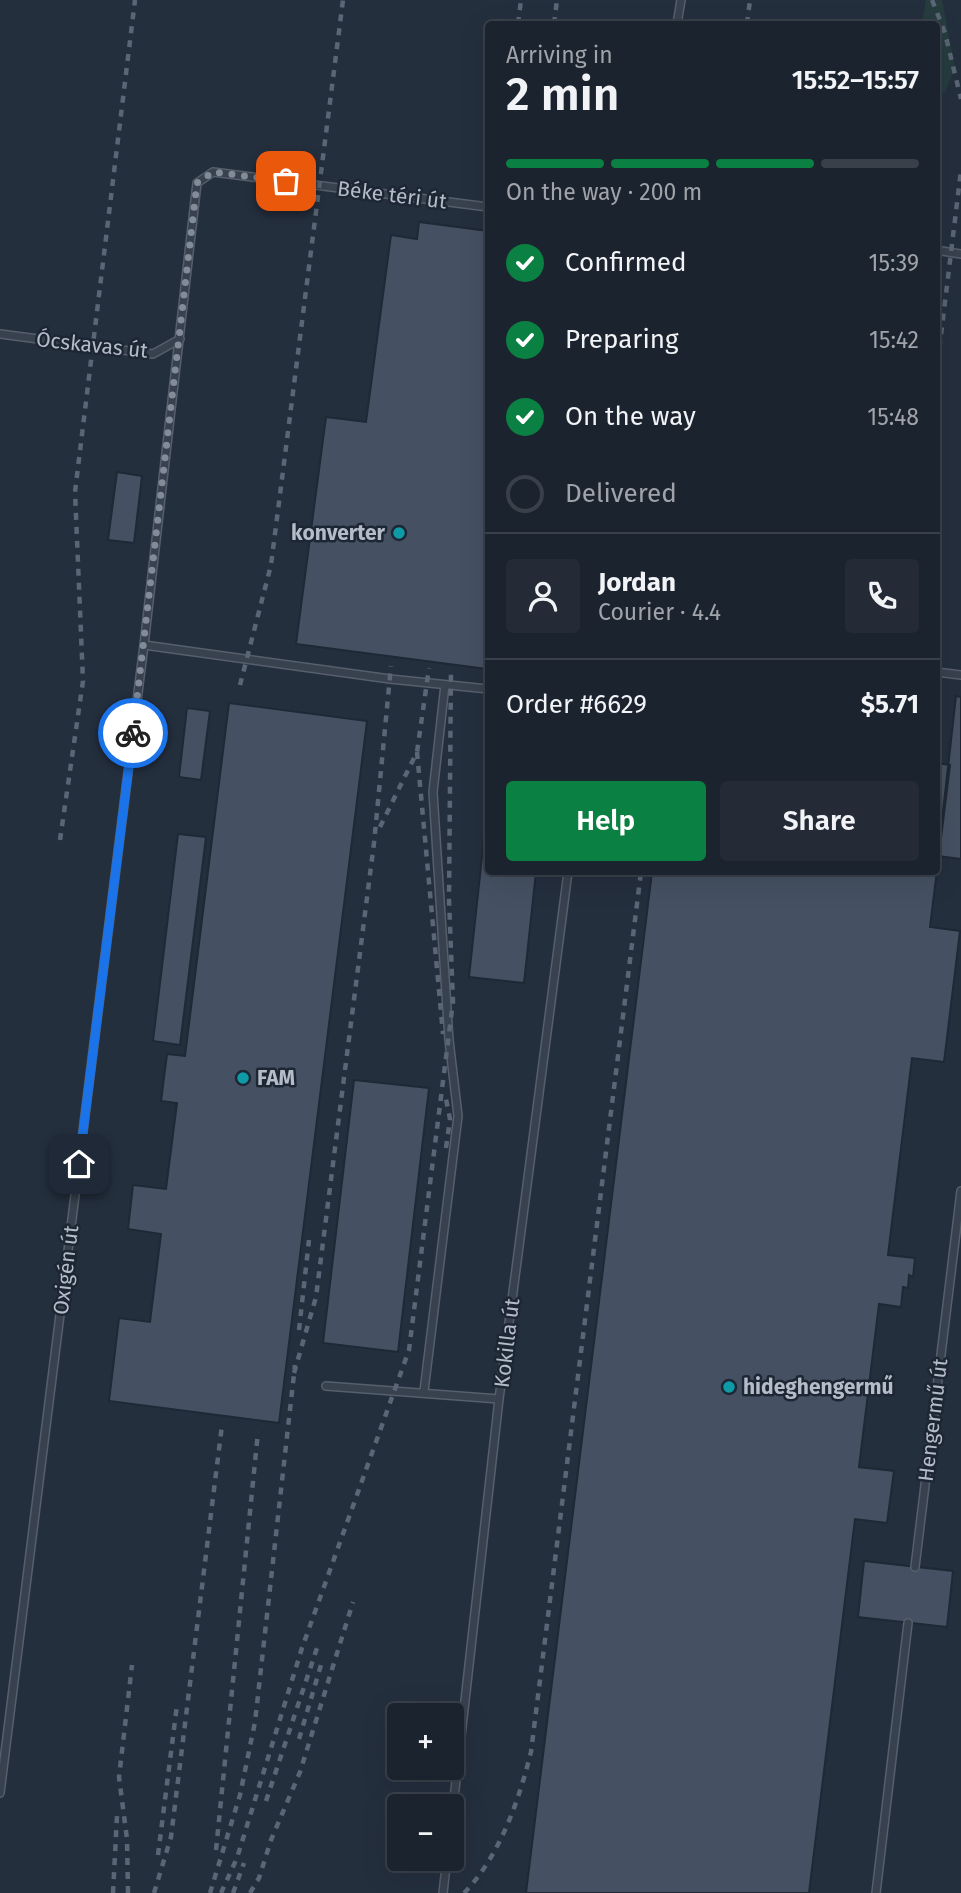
<!DOCTYPE html>
<html lang="en">
<head>
<meta charset="utf-8">
<style>
	:root { --surface:#1b232e; --page:#242b36; --text:#f1f3f6; --muted:#a0a4aa; --line:#39404a; --accent:#0b8043 }
	body { margin:0; font-family:"Fira Sans",sans-serif; background:var(--page); color:var(--text); height:100vh; display:flex; flex-direction:column; font-size:26px; white-space:nowrap }
	* { box-sizing:border-box; margin:0 }
	p { font-size:23px; color:var(--muted) }
	.icon { flex:none; width:38px; height:38px; fill:none; stroke:currentColor; stroke-width:2; stroke-linecap:round; stroke-linejoin:round }
	.map { position:relative; flex:1; overflow:hidden }
	.details { position:absolute; left:485px; top:21px; width:455px; height:854px; display:flex; flex-direction:column; background:var(--surface); border-radius:7px; box-shadow:0 7px 28px #0002,0 0 0 2px var(--line) }
	.details>* { flex:none }
	.fabs { position:absolute; left:387px; top:1703px; display:grid; gap:14px }
	.fabs a { display:grid; place-items:center; width:77px; height:77px; border-radius:7px; background:var(--surface); box-shadow:0 7px 28px #0002,0 0 0 2px var(--line); font-size:35px }
	.pin { position:absolute; display:grid; place-items:center; width:60px; height:60px; color:#fff; margin:-30px; border-radius:14px; box-shadow:0 4px 10px #0006 }
	.courier { position:absolute; display:grid; place-items:center; width:70px; height:70px; margin:-35px; border:5px solid #1a73e8; border-radius:50%; background:#fff; color:#222; box-shadow:0 2px 9px #0007 }
	.overview em { font-style:normal; font-weight:600 }
	.overview div { display:flex; flex-direction:column-reverse }
	.overview { display:flex; align-items:center; justify-content:space-between; height:119px; padding:0 21px }
	h1 { font-size:46px; font-weight:600; line-height:52px }
	.bar { display:grid; grid-template-columns:repeat(4,1fr); gap:10px 7px; align-content:center; height:84px; padding:0 21px }
	.bar i { height:9px; border-radius:5px; background:var(--line) }
	.bar .current { background:var(--accent) }
	.bar p { grid-column:span 4 }
	.line { display:flex; align-items:center; gap:18px; padding:0 21px; border-top:2px solid var(--line) }
	.line div { flex:1 }
	.round { display:grid; place-items:center; flex:none; width:74px; height:74px; border-radius:7px; background:var(--page) }
	ol { padding:0 21px; list-style:none }
	li { display:flex; align-items:center; gap:21px; height:77px }
	li p { margin-inline-start:auto }
	li .icon { padding:7px; border-radius:50%; background:var(--accent); color:#fff; stroke-width:4 }
	li:last-child { color:var(--muted) }
	li i { width:38px; height:38px; border:4px solid var(--line); border-radius:50% }
	.primary-button { display:flex; gap:14px; margin-top:auto; padding:14px 21px }
	.primary-button a { flex:1; height:80px; border-radius:7px; background:var(--accent); color:#fff; font-size:28px; font-weight:600; line-height:80px; text-align:center }
	.primary-button a+a { background:var(--page); color:var(--text) }
	.map>svg:first-child { display:block }
	.green { fill:#263c3f }
	.building { fill:#455162; stroke:#1f2835; stroke-width:2 }
	.lines { fill:none; stroke-linecap:round; stroke-linejoin:round }
	.lane-casing { stroke:#565f6c; stroke-width:10 }
	.lane { stroke:#38414e; stroke-width:7 }
	.rail { stroke:#5a6575; stroke-width:4.5; stroke-dasharray:7 7; stroke-linecap:butt }
	.done { stroke:#828b98; stroke-width:7; stroke-dasharray:0 12.6 }
	.route { stroke:#1a73e8; stroke-width:9 }
	.culture-dot { fill:#0f9aa8; stroke:#1d2633; stroke-width:2.5 }
	.labels { text-anchor:middle; dominant-baseline:central; stroke-width:5; stroke-linejoin:round; paint-order:stroke }
	.street-label { font-size:21px; fill:#b4bcc9; stroke:#1d2633 }
	.poi-label { font-size:21px; font-weight:bold; fill:#b4bcc9; stroke:#1d2633; text-anchor:start }
</style>
</head>
<body>
<div class="map">
<svg width="961" height="1893" viewBox="0 0 961 1893">
	<rect width="100%" height="100%" fill="#242f3e"/>
	<!-- green -->
	<path class="green" d="M926,0H942L955,69L945,92L936,96V24H922Z"/>
	<!-- building -->
	<path class="building" d="M419,222L488,231L487,669L296,644L326,417L366,422L391,235L417,239Z
		M117,472L142,476L134,543L108,540Z
		M956,696L961,697V859L938,856Z
		M229,703L367,721L279,1423L109,1401L119,1318L150,1322L161,1234L128,1229L133,1185L166,1189L177,1103L161,1101L167,1054L185,1056Z
		M187,708L210,711L201,780L179,777Z
		M936,763L950,765L930,927L960,931L944,1062L912,1058L888,1255L915,1258L913,1277L909,1275L908,1288L903,1287L901,1307L879,1304L859,1467L894,1471L887,1523L855,1519L809,1893H526L652,872H936Z
		M485,829L488,830V872H536L524,983L469,977Z
		M178,834L206,837L180,1045L153,1041Z
		M354,1080L429,1088L398,1352L323,1343Z
		M864,1561L953,1571L947,1627L858,1617Z"/>
	<g class="lines">
		<defs>
			<path id="lane" d="M677,24L681,0
				M936,128V168
				M936,250L961,254
				M0,334L153,354L180,339
				M144,645L390,679L488,689
				M936,672L961,675
				M326,1386L499,1399
				M424,1391L458,1116L449,1040L433,792L445,685
				M915,1567L961,1191
				M0,1793L144,645L197,183L213,172L488,207
				M452,1816L499,1399L568,872
				M443,1893L447,1858
				M876,1893L908,1623"/>
		</defs>
		<!-- lane casing -->
		<use href="#lane" class="lane-casing"/>
		<!-- lane -->
		<use href="#lane" class="lane"/>
		<!-- rail -->
		<path class="rail" d="M932,0L945,33L961,99
			M518,24L521,0
			M554,24L557,0
			M747,24L750,0
			M936,376L961,170
			M240,685L271,565L343,0
			M417,752L443,1034
			M380,827L417,752L429,668
			M60,840L83,681L75,492L135,0
			M446,1148L450,1119L446,1099
			M299,1330L309,1240
			M294,1373L316,1297L374,843L391,666
			M299,1739L321,1665
			M266,1801L319,1642
			M216,1850L258,1432
			M158,1855L177,1705
			M113,1893L117,1816
			M128,1893L127,1839L119,1777L132,1665
			M154,1893L171,1837L222,1425
			M210,1893L240,1795L255,1722L295,1365
			M221,1893L237,1858L302,1648L409,1350L453,1002L449,900L451,669
			M233,1893L244,1863
			M250,1893L259,1878L271,1840L300,1772L353,1602
			M464,1893C500,1856 519,1800 531,1752L641,872"/>
	</g>
	<g class="lines">
		<!-- done -->
		<path class="done" d="M133,733L197,183L213,172L286,181"/>
		<!-- route -->
		<path class="route" d="M79,1164L133,733"/>
	</g>
	<!-- markers -->
	<g class="culture-dot">
		<circle cx="399" cy="533" r="7"/>
		<circle cx="243" cy="1078" r="7"/>
		<circle cx="729" cy="1387" r="7"/>
	</g>
	<g class="labels">
		<!-- street labels -->
		<g class="street-label">
			<text transform="translate(392 195) rotate(7)">Béke téri út</text>
			<text transform="translate(92 345) rotate(6)">Ócskavas út</text>
			<text transform="translate(66 1270) rotate(-83)">Oxigén út</text>
			<text transform="translate(507 1343) rotate(-83)">Kokilla út</text>
			<text transform="translate(933 1420) rotate(-83)">Hengermű út</text>
		</g>
		<!-- poi labels -->
		<g class="poi-label">
			<text x="385" y="533" text-anchor="end">konverter</text>
			<text x="257" y="1078">FAM</text>
			<text x="743" y="1387">hideghengermű</text>
		</g>
	</g>
</svg>
<div class="fabs">
<a>+</a>
<a>−</a>
</div>
<div class="pin" style="left:286px;top:181px;background:#ea580c"><svg class="icon" aria-label="bag" viewBox="0 0 24 24"><path d="M5 8h14l-1 12H6zM9 8a3 3 0 0 1 6 0"/></svg></div>
<div class="pin" style="left:79px;top:1164px;background:#1f2937"><svg class="icon" aria-label="home" viewBox="0 0 24 24"><path d="M3 11l9-7 9 7M6 9v11h12V9"/></svg></div>
<div class="courier" style="left:133px;top:733px"><svg class="icon" aria-label="bike" viewBox="0 0 24 24"><circle cx="6" cy="16" r="4"/><circle cx="18" cy="16" r="4"/><path d="M6 16l4-8h5l3 8M10 8l3 8H6M13 5h3"/></svg></div>
<section class="details">
<div class="overview"><div><h1>2 min</h1><p>Arriving in</p></div><em>15:52–15:57</em></div>
<div class="bar"><i class="current"></i><i class="current"></i><i class="current"></i><i></i><p>On the way · 200 m</p></div>
<ol>
<li><svg class="icon" aria-label="check" viewBox="0 0 24 24"><path d="M5 12l5 5 9-10"/></svg>Confirmed<p>15:39</p></li>
<li><svg class="icon" aria-label="check" viewBox="0 0 24 24"><path d="M5 12l5 5 9-10"/></svg>Preparing<p>15:42</p></li>
<li><svg class="icon" aria-label="check" viewBox="0 0 24 24"><path d="M5 12l5 5 9-10"/></svg>On the way<p>15:48</p></li>
<li><i></i>Delivered</li>
</ol>
<div class="line" style="height:126px"><a class="round"><svg class="icon" aria-label="person" viewBox="0 0 24 24"><circle cx="12" cy="8" r="4"/><path d="M4 21q1-7 8-7t8 7"/></svg></a><div><b>Jordan</b><p>Courier · 4.4</p></div><a class="round"><svg class="icon" aria-label="phone" viewBox="0 0 24 24"><path d="M5 4h4l2 5-3 2q2 4 5 5l2-3 5 2v4C11 20 4 13 5 4z"/></svg></a></div>
<div class="line" style="height:91px"><div>Order #6629</div><b>$5.71</b></div>
<div class="primary-button"><a>Help</a><a>Share</a></div>
</section>
</div>
</body>
</html>
